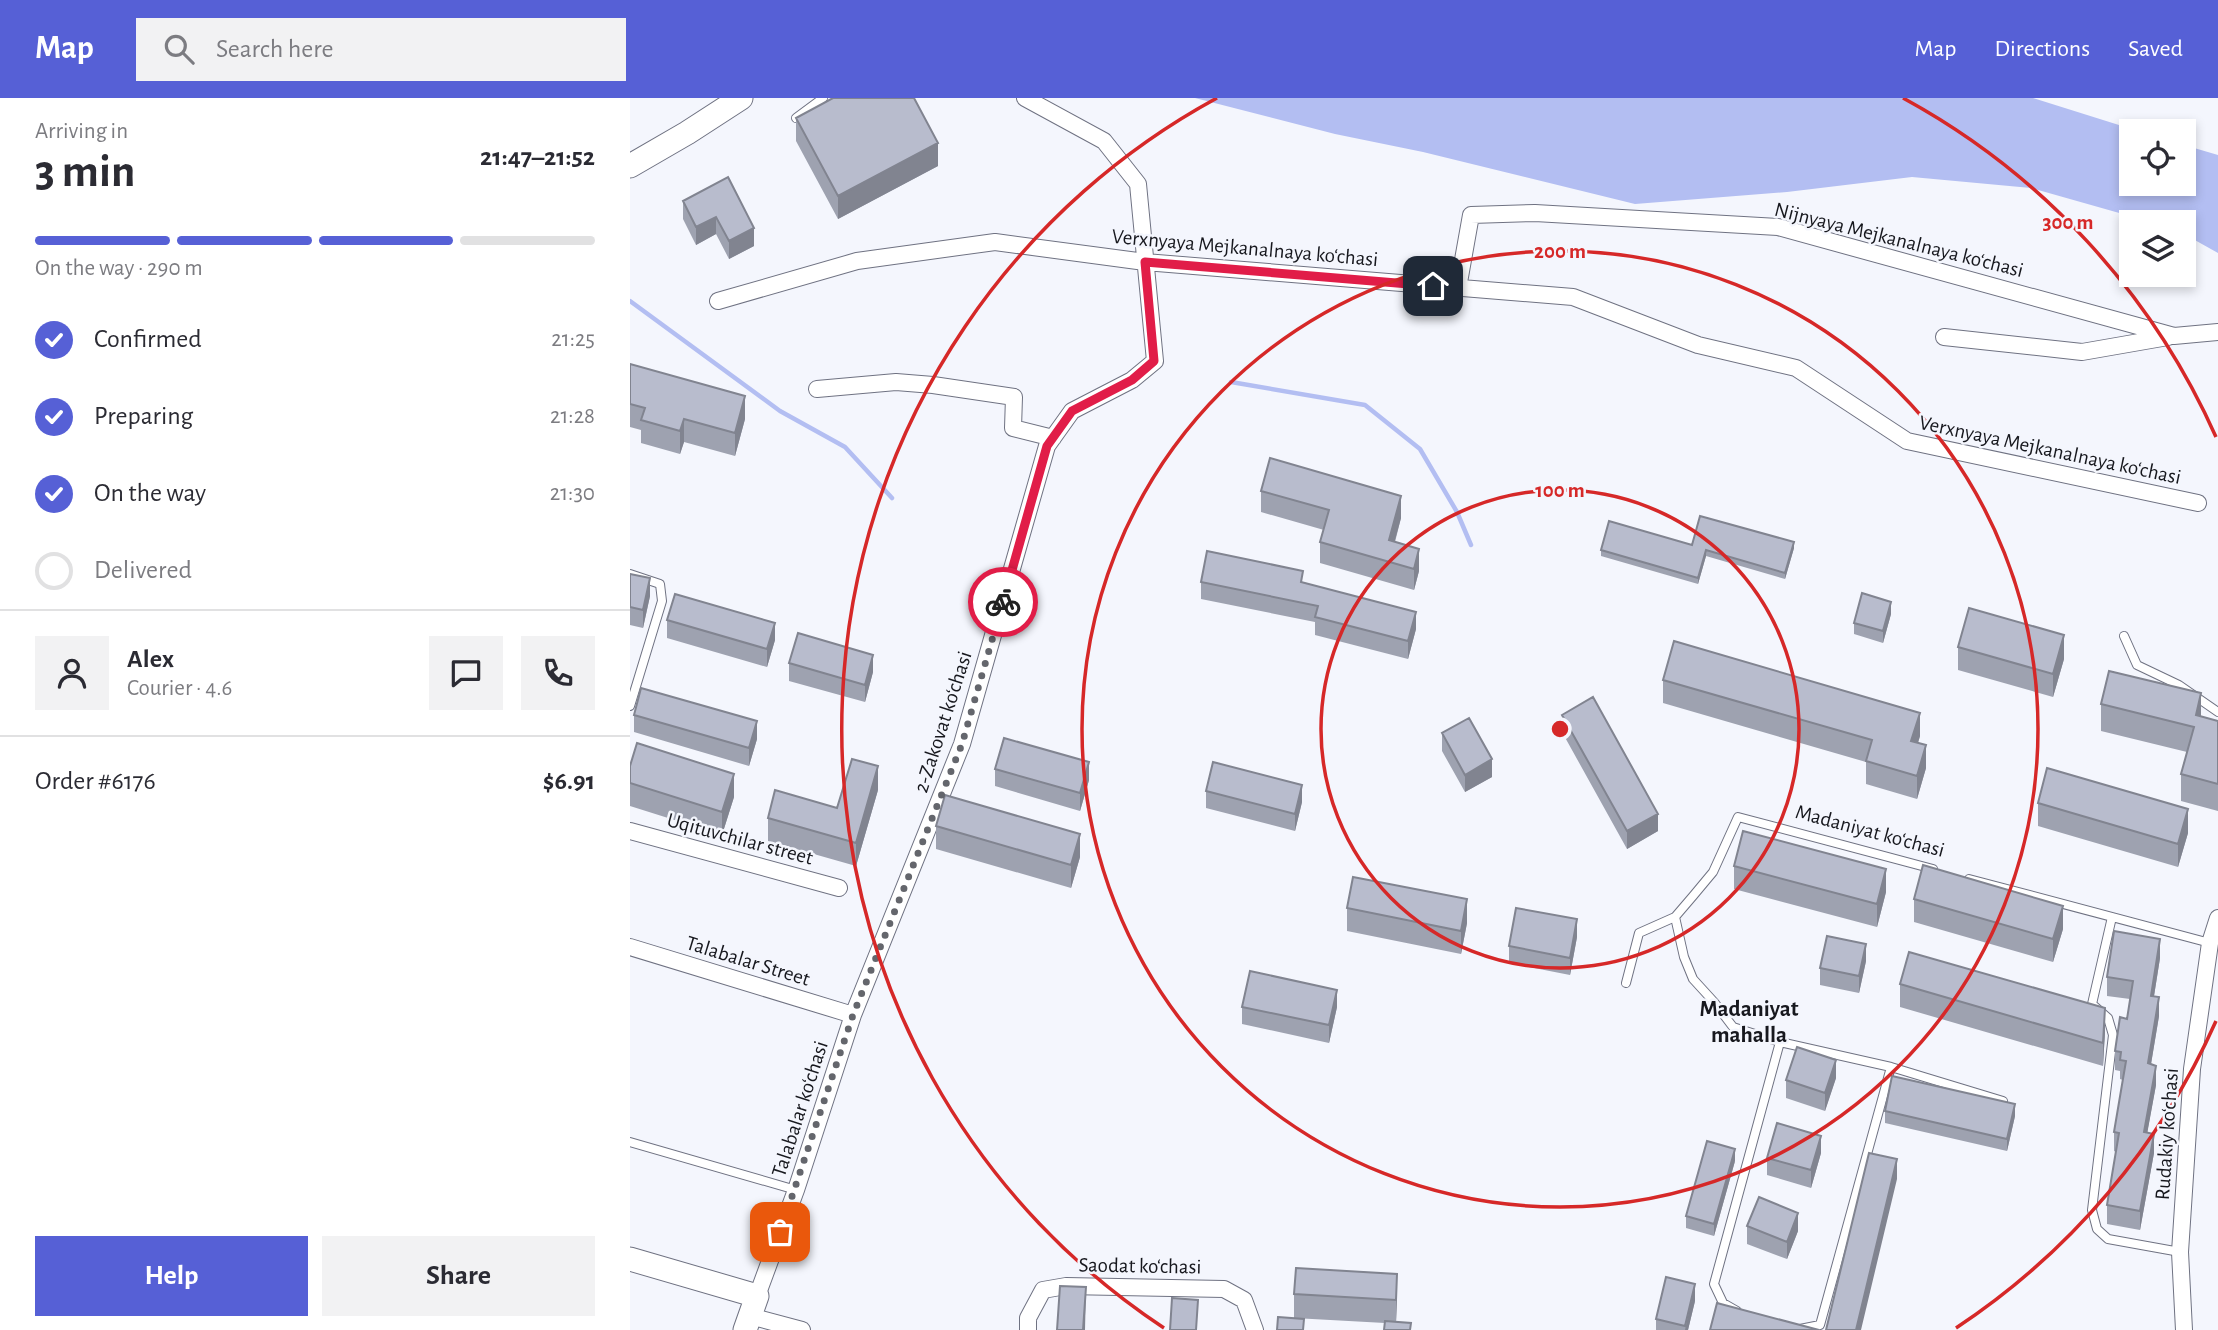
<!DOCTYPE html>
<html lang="en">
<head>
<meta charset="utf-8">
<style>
	:root { --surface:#fff; --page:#f2f2f3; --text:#2b2b33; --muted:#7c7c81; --line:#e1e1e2; --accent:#5660d6 }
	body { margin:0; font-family:"Alegreya Sans",sans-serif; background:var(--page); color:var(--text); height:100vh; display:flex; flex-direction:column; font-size:26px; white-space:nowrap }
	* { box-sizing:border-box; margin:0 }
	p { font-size:23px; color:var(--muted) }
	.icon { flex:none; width:38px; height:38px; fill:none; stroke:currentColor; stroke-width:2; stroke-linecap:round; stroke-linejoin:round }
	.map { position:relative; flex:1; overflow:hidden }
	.side { display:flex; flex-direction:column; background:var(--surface); width:630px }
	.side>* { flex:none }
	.fabs { position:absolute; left:1489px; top:21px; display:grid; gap:14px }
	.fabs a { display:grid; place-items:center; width:77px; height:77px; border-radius:0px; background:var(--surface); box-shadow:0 4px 10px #0003; font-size:35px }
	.pin { position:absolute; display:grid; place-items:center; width:60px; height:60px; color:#fff; margin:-30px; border-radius:14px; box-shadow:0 4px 10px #0006 }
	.courier { position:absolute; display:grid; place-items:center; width:70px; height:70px; margin:-35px; border:5px solid #e11d48; border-radius:50%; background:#fff; color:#222; box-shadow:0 2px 9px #0007 }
	.headline em { font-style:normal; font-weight:600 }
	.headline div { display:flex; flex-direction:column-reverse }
	.headline { display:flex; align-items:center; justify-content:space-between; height:119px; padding:0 35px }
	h1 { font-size:46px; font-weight:600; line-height:52px }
	.bar { display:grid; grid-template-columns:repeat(4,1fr); gap:10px 7px; align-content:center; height:84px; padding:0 35px }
	.bar i { height:9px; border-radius:5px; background:var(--line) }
	.bar .current { background:var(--accent) }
	.bar p { grid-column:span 4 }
	.line { display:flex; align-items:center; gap:18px; padding:0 35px; border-top:2px solid var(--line) }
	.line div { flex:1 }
	.round { display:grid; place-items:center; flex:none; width:74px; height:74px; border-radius:0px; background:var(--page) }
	ol { padding:0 35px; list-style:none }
	li { display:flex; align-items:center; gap:21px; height:77px }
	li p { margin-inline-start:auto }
	li .icon { padding:7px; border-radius:50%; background:var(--accent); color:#fff; stroke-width:4 }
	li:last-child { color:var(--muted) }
	li i { width:38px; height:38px; border:4px solid var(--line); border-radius:50% }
	.primary-button { display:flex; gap:14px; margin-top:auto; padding:14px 35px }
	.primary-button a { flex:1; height:80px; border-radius:0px; background:var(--accent); color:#fff; font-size:28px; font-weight:600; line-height:80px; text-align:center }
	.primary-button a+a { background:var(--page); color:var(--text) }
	header { display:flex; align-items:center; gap:42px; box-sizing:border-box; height:98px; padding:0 35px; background:var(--accent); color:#fff }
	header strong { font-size:33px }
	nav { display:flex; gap:38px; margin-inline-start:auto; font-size:24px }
	.search { width:490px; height:63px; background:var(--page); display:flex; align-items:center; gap:18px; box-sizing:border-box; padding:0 24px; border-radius:0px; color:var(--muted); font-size:26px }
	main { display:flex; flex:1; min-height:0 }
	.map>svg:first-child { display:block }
	.water { fill:#b3bef2 }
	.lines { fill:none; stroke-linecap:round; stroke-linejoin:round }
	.stream { stroke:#b3bef2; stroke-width:4.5 }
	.lane-casing { stroke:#6f7282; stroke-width:10 }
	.street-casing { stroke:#6f7282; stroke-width:18 }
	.secondary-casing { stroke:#6f7282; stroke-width:25 }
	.lane { stroke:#fff; stroke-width:8 }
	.street { stroke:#fff; stroke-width:16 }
	.secondary { stroke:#fff; stroke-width:23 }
	.wall { fill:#9ea2b0 }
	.shaded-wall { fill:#818490 }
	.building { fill:#b8bccd; stroke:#818490; stroke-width:2 }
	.done { stroke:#64666c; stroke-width:7; stroke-dasharray:0 12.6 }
	.route { stroke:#e11d48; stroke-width:9 }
	.ring { fill:none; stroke:#d62828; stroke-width:3.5 }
	.labels { text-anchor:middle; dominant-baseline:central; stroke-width:5; stroke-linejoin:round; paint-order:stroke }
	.street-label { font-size:21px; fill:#17181e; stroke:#f4f6fd }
	.neighbourhood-label { font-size:23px; font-weight:bold; fill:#17181e; stroke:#f4f6fd }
	.centre { fill:#d62828; stroke:#f4f6fd; stroke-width:3.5 }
	.ring-label { font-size:21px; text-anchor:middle; font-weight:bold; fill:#d62828; stroke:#f4f6fd; stroke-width:5; stroke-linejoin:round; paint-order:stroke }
</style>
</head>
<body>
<header>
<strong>Map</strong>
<div class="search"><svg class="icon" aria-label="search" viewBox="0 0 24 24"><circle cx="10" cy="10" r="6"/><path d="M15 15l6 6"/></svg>Search here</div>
<nav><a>Map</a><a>Directions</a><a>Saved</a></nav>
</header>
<main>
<section class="side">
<div class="headline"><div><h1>3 min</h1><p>Arriving in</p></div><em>21:47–21:52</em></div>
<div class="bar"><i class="current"></i><i class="current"></i><i class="current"></i><i></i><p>On the way · 290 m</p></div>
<ol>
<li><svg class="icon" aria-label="check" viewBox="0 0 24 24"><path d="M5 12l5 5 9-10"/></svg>Confirmed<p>21:25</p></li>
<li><svg class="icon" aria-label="check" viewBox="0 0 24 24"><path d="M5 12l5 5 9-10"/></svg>Preparing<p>21:28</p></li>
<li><svg class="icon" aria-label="check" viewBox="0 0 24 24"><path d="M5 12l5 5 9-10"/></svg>On the way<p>21:30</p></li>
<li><i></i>Delivered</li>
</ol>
<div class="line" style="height:126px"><a class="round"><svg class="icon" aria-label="person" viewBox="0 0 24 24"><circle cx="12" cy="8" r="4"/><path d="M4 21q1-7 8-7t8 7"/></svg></a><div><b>Alex</b><p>Courier · 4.6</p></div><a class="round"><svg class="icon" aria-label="chat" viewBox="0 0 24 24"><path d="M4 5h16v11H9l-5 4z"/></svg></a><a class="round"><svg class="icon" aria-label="phone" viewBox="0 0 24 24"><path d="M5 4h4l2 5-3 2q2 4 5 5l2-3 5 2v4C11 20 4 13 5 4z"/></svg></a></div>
<div class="line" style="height:91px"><div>Order #6176</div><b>$6.91</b></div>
<div class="primary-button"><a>Help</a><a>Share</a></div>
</section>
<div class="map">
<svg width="1588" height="1232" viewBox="0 0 1588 1232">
	<rect width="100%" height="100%" fill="#f4f6fd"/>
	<!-- water -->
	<path class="water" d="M565,0H1403L1508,33H1502V86H1554V47L1588,57V155L1554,136V124H1521L1401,90L1282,79L1157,94L1005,106L793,54L705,36Z"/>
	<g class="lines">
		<!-- stream -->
		<path class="stream" d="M0,203L150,313L215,349L262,400
			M601,284L735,307L790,351L827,414L841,447"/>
		<defs>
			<path id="lane" d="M166,20L193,0
				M0,476L30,486L32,503L0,608
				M1494,538L1507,567L1549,587L1588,614
				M1339,781L1580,845
				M1045,819L1054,859L1063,881L1084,904L1103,929L1150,944L1261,969L1373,1003
				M1482,819L1462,906L1478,920L1483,937L1462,1112L1467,1131L1478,1141L1550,1154
				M996,885L1009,835L1045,819L1063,798L1083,774L1108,719L1303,771
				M0,1044L166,1092
				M1107,1213L1093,1205L1084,1186L1150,944
				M1170,1231L1190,1227L1261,969"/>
			<path id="street" d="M828,190L841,117L905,115L1148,129L1544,238L1588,234
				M88,203L227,163L365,144L515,164L943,199L1068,247L1166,270L1277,343L1568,405
				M1314,239L1452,254L1538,239
				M187,291L266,284L303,287L384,299L383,330L423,340
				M0,733L209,790
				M0,849L223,917
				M127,1198L166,1092L223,917L332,646L417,348L442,313L502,282L525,263L508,86L474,43L395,0
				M120,1218L172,1232
				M398,1232V1220L413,1192L436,1188L594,1191L614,1202L625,1232
				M1554,1232L1550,1154L1562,971L1580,845L1588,820"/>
			<path id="secondary" d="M0,68L57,35L111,0
				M0,1161L127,1198L115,1232"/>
		</defs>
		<!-- lane casing -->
		<use href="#lane" class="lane-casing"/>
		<!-- street casing -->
		<use href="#street" class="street-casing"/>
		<!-- secondary casing -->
		<use href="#secondary" class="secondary-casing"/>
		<!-- lane -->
		<use href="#lane" class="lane"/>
		<!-- street -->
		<use href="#street" class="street"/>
		<!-- secondary -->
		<use href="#secondary" class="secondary"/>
	</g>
	<!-- wall -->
	<path class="wall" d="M166,20L308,68L208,121L166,43Z
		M98,79L124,148L99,161L86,136L66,147L53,121V103Z
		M0,266L115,321L105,358L54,344L50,356L11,345V332L0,329Z
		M631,393L771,420L765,444L789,473L784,492L690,465V444L694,432L631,414Z
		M1062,447L1164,450L1155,481L1076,458L1068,486L971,458V452Z
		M0,476L20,498L13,530L0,527Z
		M571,484L673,485L786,531L778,561L685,537V524L571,501Z
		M1261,516L1253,545L1224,536V525Z
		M37,522L145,542L137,569L37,540Z
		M1328,549L1434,561L1423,599L1328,572Z
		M159,565L243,574L235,604L159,583Z
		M1033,582L1290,638L1288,645L1296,670L1287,701L1236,686V664L1033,605Z
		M1471,606L1571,618L1588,623V713L1551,703V676L1557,654L1471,633Z
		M4,617L127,641L119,668L4,634Z
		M932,617L1028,733L997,751L932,634Z
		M812,635L862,679L835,694L812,653Z
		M0,668L104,699L92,737L0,708Z
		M365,671L459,682L450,713L365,688Z
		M248,692L226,768L138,743V720L207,710Z
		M576,693L672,704L665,733L576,710Z
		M1408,705L1558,735L1548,769L1408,728Z
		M306,728L450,759L441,790L306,751Z
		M1104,768L1256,794L1247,829L1104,791Z
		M1284,801L1433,831L1423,864L1284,824Z
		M717,810L837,825L831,856L717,833Z
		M947,839L940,877L879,865V848Z
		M1530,860L1524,898L1529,918L1521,966L1526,987L1517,1035L1524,1055L1510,1132L1477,1126V1107L1486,1054L1484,1053V1034L1493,982L1490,981V973L1485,972V953L1497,921L1500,901L1477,898V879Z
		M1236,863L1229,895L1190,887V870Z
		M1270,886L1475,933L1473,968L1270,909Z
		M612,909H707L699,945L612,926Z
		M1206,980L1195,1013L1156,1000V982Z
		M1255,1013L1385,1018L1377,1053L1255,1025Z
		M1191,1055L1181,1090L1137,1077V1060Z
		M1105,1063L1084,1138L1056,1130V1118Z
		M1117,1128L1168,1133L1157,1161L1117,1146Z
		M664,1196L767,1199L766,1224L755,1225L664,1220Z
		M1065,1203L1058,1232H1026V1221Z"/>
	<!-- shaded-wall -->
	<path class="shaded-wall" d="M308,45V68L208,121V98Z
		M86,119V136L66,147V129Z
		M124,130V148L99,161V143Z
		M115,298V321L105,358V335Z
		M54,321V344L50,356V333Z
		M771,398V420L759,464V442Z
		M1164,444V450L1155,481V475Z
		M789,451V473L784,492V471Z
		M1076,452V458L1068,486V480Z
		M20,480V498L13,530V512Z
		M1261,504V516L1253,545V533Z
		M786,514V531L778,561V543Z
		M145,525V542L137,569V551Z
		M1434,537V561L1423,599V576Z
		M243,557V574L235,604V587Z
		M1571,595V622L1566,617Z
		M1290,615V638L1281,666V643Z
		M127,623V641L119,668V650Z
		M1296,647V670L1287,701V678Z
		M862,661V679L835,694V677Z
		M459,664V682L450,713V695Z
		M248,668V692L226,768V745Z
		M104,676V699L92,737V714Z
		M672,687V704L665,733V716Z
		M1558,711V735L1548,769V746Z
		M1028,716V733L997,751V733Z
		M450,736V759L441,790V767Z
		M1256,771V794L1247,829V806Z
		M837,801V825L831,856V833Z
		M1433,808V831L1423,864V841Z
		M947,821V839L940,877V860Z
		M1530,841V860L1521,917V898Z
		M1236,846V863L1229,895V878Z
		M707,892V909L699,945V927Z
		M1529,899V918L1518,984V965Z
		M1475,910V933L1473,968V945Z
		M1206,962V980L1195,1013V995Z
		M1526,968V987L1514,1053V1034Z
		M1385,1006V1018L1377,1053V1041Z
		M1524,1036V1055L1510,1132V1113Z
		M1191,1038V1055L1181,1090V1072Z
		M1105,1051V1063L1084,1138V1126Z
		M1267,1061V1081L1231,1232H1226Z
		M1168,1115V1133L1157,1161V1144Z
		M767,1176V1199L766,1225V1202Z
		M1065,1186V1203L1058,1232H1055Z
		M456,1189L455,1232H453Z"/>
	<!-- building -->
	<path class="building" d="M203,0H284L308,45L208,98L166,20Z
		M98,79L124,130L99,143L86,119L66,129L53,103Z
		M0,266L115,298L105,335L54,321L50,333L11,322L15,310L0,306Z
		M640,360L771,398L759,442L789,451L784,471L690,444L699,412L631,393Z
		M1070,418L1164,444L1155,475L1076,452L1068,480L971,452L979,423L1062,447Z
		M577,453L673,473L671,484L786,514L778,543L685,519L688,508L571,484Z
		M0,476L20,480L13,512L0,509Z
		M1232,495L1261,504L1253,533L1224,525Z
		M45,496L145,525L137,551L37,522Z
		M1339,510L1434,537L1423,576L1328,549Z
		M168,535L243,557L235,587L159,565Z
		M1044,543L1290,615L1281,643L1296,647L1287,678L1236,663L1242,642L1033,582Z
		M1479,573L1571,595L1566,617L1588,623V686L1551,676L1564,629L1471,606Z
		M11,590L127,623L119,650L4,617Z
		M963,599L1028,716L997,733L932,617Z
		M839,620L862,661L835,677L812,635Z
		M374,640L459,664L450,695L365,671Z
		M7,645L104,676L92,714L0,685V668Z
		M222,661L248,668L226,745L138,720L145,692L207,710Z
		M583,664L672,687L665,716L576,693Z
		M1417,670L1558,711L1548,746L1408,705Z
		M315,697L450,736L441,767L306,728Z
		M1113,733L1256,771L1247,806L1104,768Z
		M1293,767L1433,808L1423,841L1284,801Z
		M723,779L837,801L831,833L717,810Z
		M886,810L947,821L940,860L879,848Z
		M1484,833L1530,841L1521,898L1529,899L1518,965L1526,968L1514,1034L1524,1036L1510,1113L1477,1107L1489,1035L1484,1034L1496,963L1490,962L1491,954L1485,953L1490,919L1497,921L1503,883L1477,879Z
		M1197,838L1236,846L1229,878L1190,870Z
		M1279,854L1475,910L1473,945L1270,886Z
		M620,873L707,892L699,927L612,909Z
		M1167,949L1206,962L1195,995L1156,982Z
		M1262,978L1385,1006L1377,1041L1255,1013Z
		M1147,1025L1191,1038L1181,1072L1137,1060Z
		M1077,1043L1105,1051L1084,1126L1056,1118Z
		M1239,1055L1267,1061L1226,1232H1196Z
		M1129,1099L1168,1115L1157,1144L1117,1128Z
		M666,1170L767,1176L766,1202L664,1196Z
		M1036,1179L1065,1186L1055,1228L1026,1221Z
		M430,1188L456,1189L453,1232H427Z
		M542,1200L568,1202L566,1232H540Z
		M1087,1205L1189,1232H1080Z
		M648,1219L674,1221L673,1232H647Z
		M755,1223L781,1225L780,1232H754Z"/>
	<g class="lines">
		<!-- done -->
		<path class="done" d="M150,1134L223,917L332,646L373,504"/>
		<!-- route -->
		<path class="route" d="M373,504L417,348L442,313L502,282L524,263L515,164L803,188"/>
	</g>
	<!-- distance rings -->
	<g class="ring">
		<circle cx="930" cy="631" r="239"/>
		<circle cx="930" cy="631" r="478"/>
		<path d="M1586 923A718 718 0 0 1 1326 1230M534 1230A718 718 0 0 1 587 0M1273 0A718 718 0 0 1 1586 339"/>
	</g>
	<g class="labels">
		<!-- street labels -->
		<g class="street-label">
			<text transform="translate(1269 142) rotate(14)">Nijnyaya Mejkanalnaya ko‘chasi</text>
			<text transform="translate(615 150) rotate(5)">Verxnyaya Mejkanalnaya ko‘chasi</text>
			<text transform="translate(1420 352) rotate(12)">Verxnyaya Mejkanalnaya ko‘chasi</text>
			<text transform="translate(313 624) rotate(-72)">2-Zakovat ko‘chasi</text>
			<text transform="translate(1240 733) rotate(15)">Madaniyat ko‘chasi</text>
			<text transform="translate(110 741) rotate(15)">Uqituvchilar street</text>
			<text transform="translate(118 863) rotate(17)">Talabalar Street</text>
			<text transform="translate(170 1011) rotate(-72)">Talabalar ko‘chasi</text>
			<text transform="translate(1537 1036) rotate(-86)">Rudakiy ko‘chasi</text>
			<text transform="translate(510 1168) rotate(1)">Saodat ko‘chasi</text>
		</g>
		<!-- neighbourhood labels -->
		<g class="neighbourhood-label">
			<text x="1119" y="911">Madaniyat<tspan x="1119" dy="26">mahalla</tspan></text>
		</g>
	</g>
	<circle cx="930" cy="631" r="10" class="centre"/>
	<g class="ring-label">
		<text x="1438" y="131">300 m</text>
		<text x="930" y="160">200 m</text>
		<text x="930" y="399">100 m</text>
	</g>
</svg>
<div class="fabs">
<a><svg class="icon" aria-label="locate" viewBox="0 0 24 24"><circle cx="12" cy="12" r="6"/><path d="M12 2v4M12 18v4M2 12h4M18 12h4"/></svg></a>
<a><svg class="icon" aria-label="layers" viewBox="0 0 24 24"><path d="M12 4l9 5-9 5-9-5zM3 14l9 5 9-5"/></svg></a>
</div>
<div class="pin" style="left:150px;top:1134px;background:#ea580c"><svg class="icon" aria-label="bag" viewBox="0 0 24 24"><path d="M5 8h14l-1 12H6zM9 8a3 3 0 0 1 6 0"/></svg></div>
<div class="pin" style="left:803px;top:188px;background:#1f2937"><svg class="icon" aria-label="home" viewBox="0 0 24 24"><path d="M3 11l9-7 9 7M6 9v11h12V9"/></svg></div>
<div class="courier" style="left:373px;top:504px"><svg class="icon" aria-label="bike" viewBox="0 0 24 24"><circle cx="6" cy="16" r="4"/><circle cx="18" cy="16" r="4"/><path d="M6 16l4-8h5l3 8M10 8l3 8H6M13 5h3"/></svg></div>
</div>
</main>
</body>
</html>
